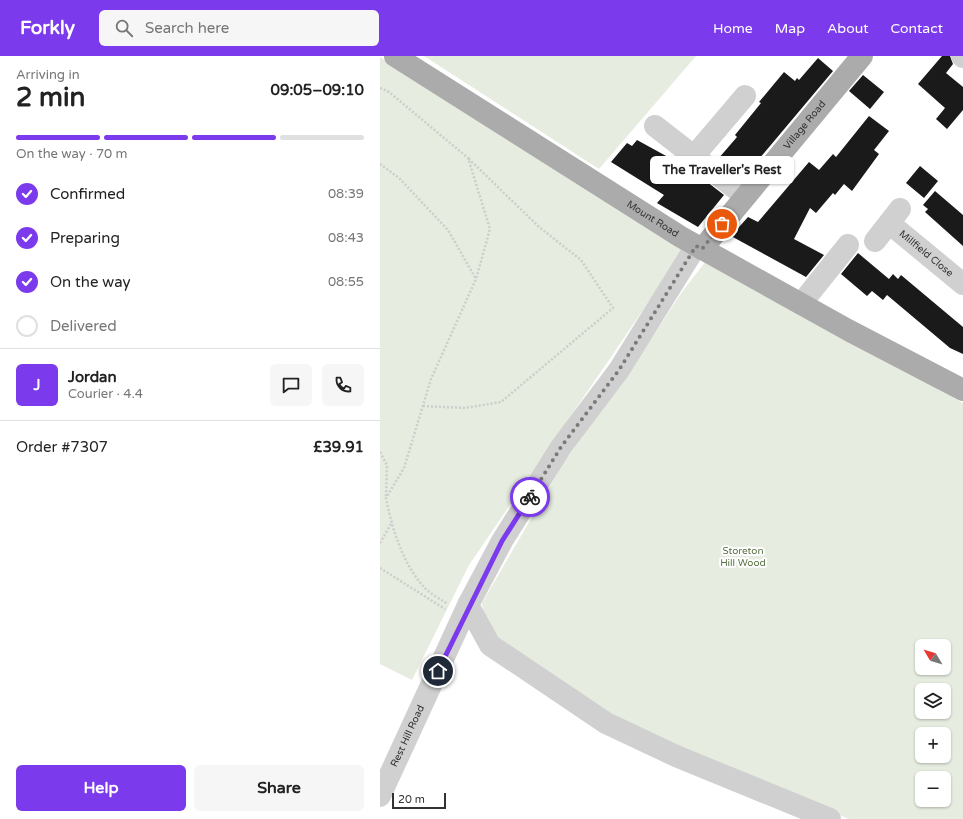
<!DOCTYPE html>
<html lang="en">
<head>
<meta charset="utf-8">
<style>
	:root { --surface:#fff; --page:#f6f6f6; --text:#222; --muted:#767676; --line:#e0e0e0; --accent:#7c3aed }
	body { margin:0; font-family:"Varela Round",sans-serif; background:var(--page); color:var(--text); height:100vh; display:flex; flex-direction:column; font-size:15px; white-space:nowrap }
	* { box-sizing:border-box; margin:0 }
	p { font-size:13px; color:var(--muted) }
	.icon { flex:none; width:22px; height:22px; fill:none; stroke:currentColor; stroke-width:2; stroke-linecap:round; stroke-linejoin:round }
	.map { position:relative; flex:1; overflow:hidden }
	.sheet { display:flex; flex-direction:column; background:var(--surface); width:380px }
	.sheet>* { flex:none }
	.needle { width:26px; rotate:308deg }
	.fabs { position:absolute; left:535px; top:583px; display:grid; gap:8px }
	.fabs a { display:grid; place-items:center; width:36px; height:36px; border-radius:6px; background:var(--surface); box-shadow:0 1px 3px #0004; font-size:20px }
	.scale { position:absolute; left:12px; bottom:10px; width:54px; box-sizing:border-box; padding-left:4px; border:2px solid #333; border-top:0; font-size:11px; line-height:14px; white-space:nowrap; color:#333; -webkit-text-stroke:3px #fff; paint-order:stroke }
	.pin { position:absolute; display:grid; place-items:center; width:34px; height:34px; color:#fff; margin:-17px; border:2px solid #fff; border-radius:50%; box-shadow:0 1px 4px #0007 }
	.courier { position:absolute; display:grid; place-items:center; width:40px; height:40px; margin:-20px; border:3px solid #7c3aed; border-radius:50%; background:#fff; color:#222; box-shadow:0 1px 5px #0007 }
	.bubble { position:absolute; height:28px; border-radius:6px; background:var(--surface); box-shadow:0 1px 3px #0004; font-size:13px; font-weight:700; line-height:28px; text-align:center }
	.headline em { font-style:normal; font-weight:700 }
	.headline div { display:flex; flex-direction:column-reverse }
	.headline { display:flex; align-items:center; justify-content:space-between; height:68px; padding:0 16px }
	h1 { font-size:26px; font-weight:700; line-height:30px }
	.bar { display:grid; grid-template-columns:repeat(4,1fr); gap:6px 4px; align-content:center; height:48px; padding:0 16px }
	.bar i { height:5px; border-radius:3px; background:var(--line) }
	.bar .selected { background:var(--accent) }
	.bar p { grid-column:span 4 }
	.line { display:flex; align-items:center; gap:10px; padding:0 16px; border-top:1px solid var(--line) }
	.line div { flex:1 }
	.round { display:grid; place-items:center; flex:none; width:42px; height:42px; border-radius:6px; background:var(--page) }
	ol { padding:0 16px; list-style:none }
	li { display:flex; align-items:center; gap:12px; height:44px }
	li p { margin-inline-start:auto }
	li .icon { padding:4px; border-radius:50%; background:var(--accent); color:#fff; stroke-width:4 }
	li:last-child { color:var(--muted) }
	li i { width:22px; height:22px; border:2px solid var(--line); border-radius:50% }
	.cta { display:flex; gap:8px; margin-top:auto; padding:8px 16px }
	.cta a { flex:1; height:46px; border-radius:6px; background:var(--accent); color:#fff; font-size:16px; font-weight:700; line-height:46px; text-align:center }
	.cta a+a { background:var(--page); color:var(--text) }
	header { display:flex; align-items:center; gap:24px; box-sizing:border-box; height:56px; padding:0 20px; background:var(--accent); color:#fff }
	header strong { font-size:19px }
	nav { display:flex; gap:22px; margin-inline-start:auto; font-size:14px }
	.search { width:280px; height:36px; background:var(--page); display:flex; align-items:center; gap:10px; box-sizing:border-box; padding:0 14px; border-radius:6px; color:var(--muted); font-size:15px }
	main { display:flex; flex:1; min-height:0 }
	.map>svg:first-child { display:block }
	.green { fill:#e6ecdf; fill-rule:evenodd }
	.building { fill:#1a1a1a }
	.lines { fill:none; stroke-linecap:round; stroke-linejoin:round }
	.path { stroke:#cdcdcd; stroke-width:2.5; stroke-dasharray:2 2; stroke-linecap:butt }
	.minor { stroke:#d0d0d0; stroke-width:22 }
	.major { stroke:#ababab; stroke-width:22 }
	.done { stroke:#7a7a7a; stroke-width:4; stroke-dasharray:0 7.2 }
	.route { stroke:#7c3aed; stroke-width:5 }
	.labels { text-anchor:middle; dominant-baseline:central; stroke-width:4; stroke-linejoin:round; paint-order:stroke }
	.street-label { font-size:10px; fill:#333; stroke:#fff }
	.park-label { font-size:10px; fill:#56703f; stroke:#fff }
</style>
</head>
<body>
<header>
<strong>Forkly</strong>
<div class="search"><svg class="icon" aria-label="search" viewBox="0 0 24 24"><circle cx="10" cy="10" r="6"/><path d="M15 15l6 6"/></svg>Search here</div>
<nav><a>Home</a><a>Map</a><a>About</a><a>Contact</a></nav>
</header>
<main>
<section class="sheet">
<div class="headline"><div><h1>2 min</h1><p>Arriving in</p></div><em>09:05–09:10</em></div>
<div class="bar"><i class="selected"></i><i class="selected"></i><i class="selected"></i><i></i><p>On the way · 70 m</p></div>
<ol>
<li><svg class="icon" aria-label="check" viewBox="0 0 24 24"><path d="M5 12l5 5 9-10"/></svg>Confirmed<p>08:39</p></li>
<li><svg class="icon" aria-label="check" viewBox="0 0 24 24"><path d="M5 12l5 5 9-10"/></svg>Preparing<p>08:43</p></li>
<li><svg class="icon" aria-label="check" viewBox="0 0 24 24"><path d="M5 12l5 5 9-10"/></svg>On the way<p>08:55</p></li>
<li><i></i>Delivered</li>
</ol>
<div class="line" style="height:72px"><b class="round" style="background:var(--accent);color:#fff">J</b><div><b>Jordan</b><p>Courier · 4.4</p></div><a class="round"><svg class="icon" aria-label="chat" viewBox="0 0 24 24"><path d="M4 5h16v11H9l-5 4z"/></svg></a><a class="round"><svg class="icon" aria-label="phone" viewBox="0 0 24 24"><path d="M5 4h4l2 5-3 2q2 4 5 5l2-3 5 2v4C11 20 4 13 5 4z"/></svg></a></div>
<div class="line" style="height:52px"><div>Order #7307</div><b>£39.91</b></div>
<div class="cta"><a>Help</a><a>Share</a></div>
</section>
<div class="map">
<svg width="583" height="763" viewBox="0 0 583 763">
	<rect width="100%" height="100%" fill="#fff"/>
	<!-- green -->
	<path class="green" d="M44,0H316L219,113Z
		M0,1L304,194L89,509L32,624L0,608Z
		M326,205L583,347V763H469L334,709L230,661L119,587L105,569L102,547L184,406L247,319L302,236ZM542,590H564V612H542ZM542,634H564V656H542ZM542,678H564V700H542ZM542,722H564V744H542Z"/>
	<!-- building -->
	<path class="building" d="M562,0H570L573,8L566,17L583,31V54L567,73L556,63L565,52L538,28Z
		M438,2L453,15L363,122L338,103L357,81L355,79L381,47L379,46L404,16L415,25L417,22L419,24Z
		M483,19L504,36L490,53L469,35Z
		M489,60L509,75L494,94L499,98L472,135L464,128L455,139L453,137L436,157L430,152L414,183L444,199L426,221L351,180L368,161L378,166L429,106L439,114L453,98L456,101Z
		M257,84L288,101L300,105L344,139L318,171L277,147L284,139L231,106L247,87L252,90Z
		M540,110L558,125L544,142L526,127Z
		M555,135L583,159V190L545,156L548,153L543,149Z
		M478,197L509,223L513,218L518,223L521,219L583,271V298L570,292L507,239L503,244L492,235L487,240L461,218Z"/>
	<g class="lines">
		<!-- path -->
		<path class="path" d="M0,32L9,36L88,102L110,173L96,223L51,323L24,412L6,442C12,472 22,506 43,530C49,537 60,543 68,548
			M0,108L19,122L68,174L96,223
			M43,350L85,352L121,346L233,252L201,204L159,171L88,102
			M0,396L7,409L6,440
			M0,487L11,468
			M0,512L65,553"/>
		<!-- minor -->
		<g class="minor">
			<path d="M582,0L583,1"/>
			<path d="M275,70L365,140"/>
			<path d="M314,100L365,40"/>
			<path id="s1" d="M509,167L583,228"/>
			<path d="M495,185L520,153"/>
			<path d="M421,248L468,189"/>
			<path d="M88,549L110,589L226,667L296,700L450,763"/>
			<path id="s2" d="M0,740L88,549L122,485L181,391L239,314L316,190"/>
		</g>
		<!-- major -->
		<g class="major">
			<path id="s3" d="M15,0L301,181L468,274L583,334"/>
			<path id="s4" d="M322,193L482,0"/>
		</g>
	</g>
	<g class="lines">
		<!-- done -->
		<path class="done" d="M150,441L181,391L239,314L316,190L322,193L342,168"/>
		<!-- route -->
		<path class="route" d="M58,615L122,485L150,441"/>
	</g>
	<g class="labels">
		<!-- street labels -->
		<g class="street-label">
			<text stroke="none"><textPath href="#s4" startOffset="161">Village Road</textPath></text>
			<text stroke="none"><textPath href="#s3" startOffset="305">Mount Road</textPath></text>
			<text stroke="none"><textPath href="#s1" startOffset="48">Millfield Close</textPath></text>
			<text stroke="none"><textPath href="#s2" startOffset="66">Rest Hill Road</textPath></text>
		</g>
		<!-- park labels -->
		<g class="park-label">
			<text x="363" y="495">Storeton<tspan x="363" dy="12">Hill Wood</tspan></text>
		</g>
	</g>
</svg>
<div class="fabs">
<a><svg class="needle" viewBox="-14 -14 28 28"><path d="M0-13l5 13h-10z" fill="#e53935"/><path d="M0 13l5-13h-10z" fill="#767676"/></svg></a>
<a><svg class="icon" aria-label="layers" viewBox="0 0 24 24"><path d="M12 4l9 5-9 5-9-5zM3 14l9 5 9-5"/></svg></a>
<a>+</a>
<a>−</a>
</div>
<div class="scale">20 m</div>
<div class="pin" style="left:342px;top:168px;background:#ea580c"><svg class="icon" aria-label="bag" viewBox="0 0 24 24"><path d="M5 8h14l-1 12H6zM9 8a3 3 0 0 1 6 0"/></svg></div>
<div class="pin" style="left:58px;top:615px;background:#1f2937"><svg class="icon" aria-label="home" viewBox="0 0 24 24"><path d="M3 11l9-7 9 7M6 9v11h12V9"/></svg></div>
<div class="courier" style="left:150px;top:441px"><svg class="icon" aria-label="bike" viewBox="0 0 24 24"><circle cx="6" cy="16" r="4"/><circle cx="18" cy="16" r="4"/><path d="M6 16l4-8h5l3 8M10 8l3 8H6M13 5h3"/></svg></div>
<div class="bubble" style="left:270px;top:100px;width:144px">The Traveller's Rest</div>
</div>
</main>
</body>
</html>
